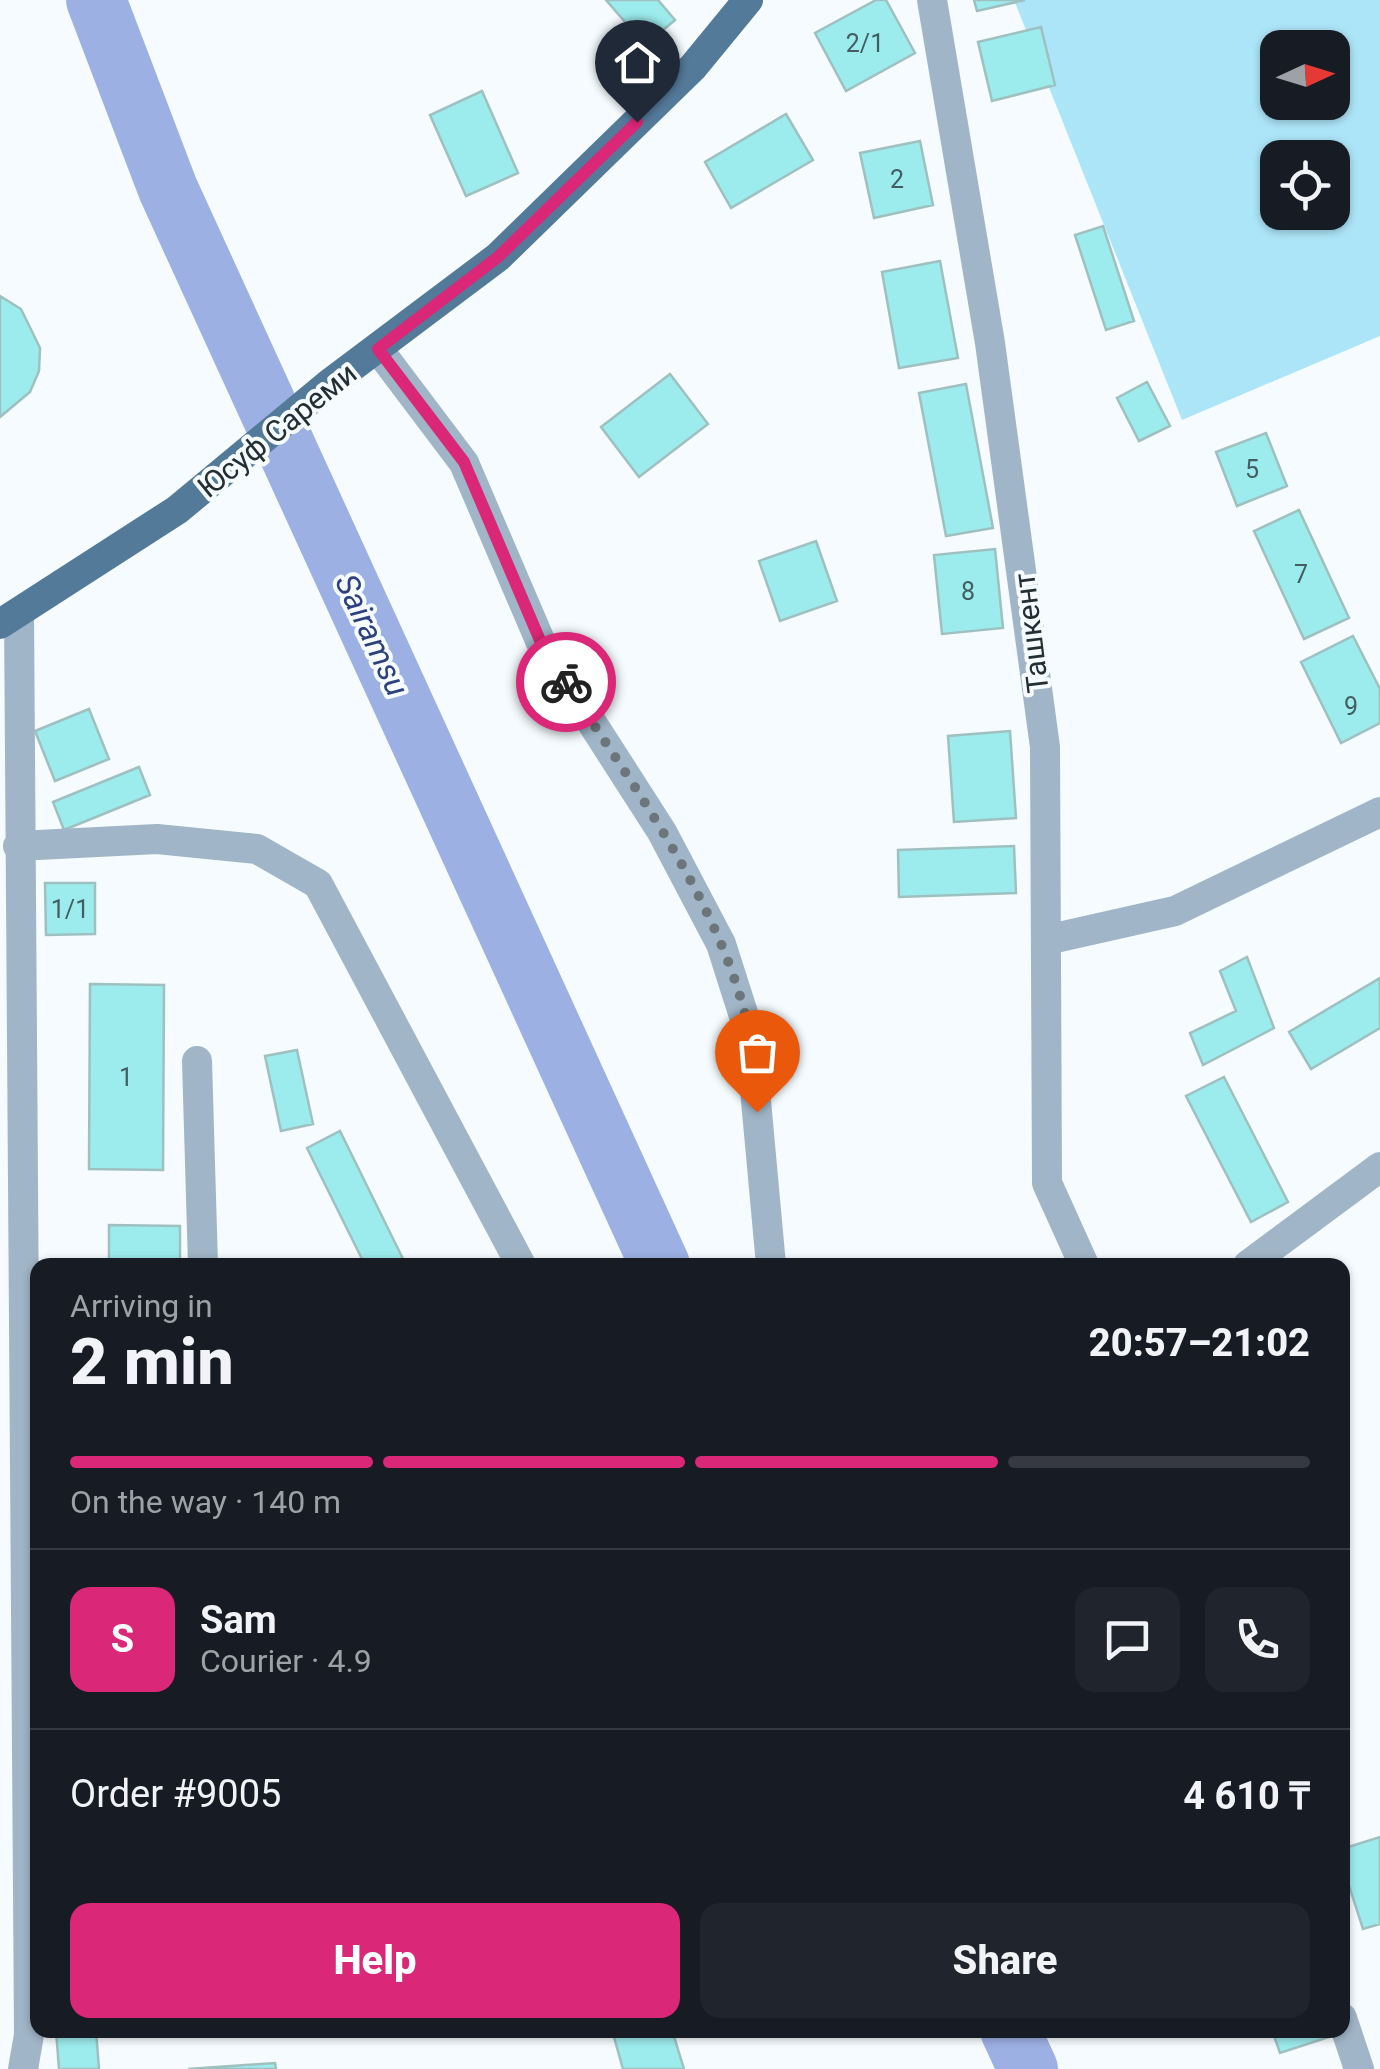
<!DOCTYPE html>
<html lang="en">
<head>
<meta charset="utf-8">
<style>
	:root { --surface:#171b24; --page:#20242c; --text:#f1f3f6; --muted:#9ea1a6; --line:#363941; --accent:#db2777 }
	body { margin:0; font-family:Roboto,sans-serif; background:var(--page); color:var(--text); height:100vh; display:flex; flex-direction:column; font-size:38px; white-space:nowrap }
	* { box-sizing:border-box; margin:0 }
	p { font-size:32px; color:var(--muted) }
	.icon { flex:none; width:55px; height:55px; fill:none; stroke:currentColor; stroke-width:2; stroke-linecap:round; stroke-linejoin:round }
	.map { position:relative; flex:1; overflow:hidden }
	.sheet { position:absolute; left:30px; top:1258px; width:1320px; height:780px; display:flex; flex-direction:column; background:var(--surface); border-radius:20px; box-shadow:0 2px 8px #0004 }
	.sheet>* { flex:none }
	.needle { width:65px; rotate:86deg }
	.buttons { position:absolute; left:1260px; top:30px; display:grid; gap:20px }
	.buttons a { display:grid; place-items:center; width:90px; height:90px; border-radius:20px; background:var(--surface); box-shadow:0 2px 8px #0004; font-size:50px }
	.pin { position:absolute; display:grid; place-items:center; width:85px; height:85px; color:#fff; margin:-102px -42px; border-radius:50% 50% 50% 0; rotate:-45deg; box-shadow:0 0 10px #0007 }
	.pin .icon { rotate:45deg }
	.courier { position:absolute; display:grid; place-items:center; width:100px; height:100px; margin:-50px; border:8px solid #db2777; border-radius:50%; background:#fff; color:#222; box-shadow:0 2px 12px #0007 }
	.summary em { font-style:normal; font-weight:800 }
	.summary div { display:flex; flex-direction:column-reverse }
	.summary { display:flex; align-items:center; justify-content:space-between; height:170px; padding:0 40px }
	h1 { font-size:65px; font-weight:800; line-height:75px }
	.bar { display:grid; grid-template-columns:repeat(4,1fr); gap:15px 10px; align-content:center; height:120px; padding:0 40px }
	.bar i { height:12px; border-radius:8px; background:var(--line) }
	.bar .active { background:var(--accent) }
	.bar p { grid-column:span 4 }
	.line { display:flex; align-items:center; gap:25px; padding:0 40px; border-top:2px solid var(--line) }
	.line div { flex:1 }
	.round { display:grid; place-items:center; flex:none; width:105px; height:105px; border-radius:20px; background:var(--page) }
	.cta { display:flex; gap:20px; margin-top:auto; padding:20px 40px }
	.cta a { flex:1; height:115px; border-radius:20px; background:var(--accent); color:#fff; font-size:40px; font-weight:800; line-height:115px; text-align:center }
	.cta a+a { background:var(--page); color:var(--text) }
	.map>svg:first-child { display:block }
	.green { fill:#ade5f8; fill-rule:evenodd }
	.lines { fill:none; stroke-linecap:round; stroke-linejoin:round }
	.river { stroke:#9db0e4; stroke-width:60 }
	.building { fill:#9deced; stroke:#9fc0c1; stroke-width:2.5 }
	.minor { stroke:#a0b5c7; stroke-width:30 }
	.major { stroke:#547a9a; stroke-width:30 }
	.done { stroke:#6c767a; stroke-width:10; stroke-dasharray:0 18 }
	.route { stroke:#db2777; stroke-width:12 }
	.labels { text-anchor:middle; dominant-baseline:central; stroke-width:8; stroke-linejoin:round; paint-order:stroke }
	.number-label { font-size:25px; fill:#425e62 }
	.street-label { font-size:30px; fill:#232f33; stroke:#f5fbfe }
	.water-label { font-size:32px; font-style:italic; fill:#2e417f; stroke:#f5fbfe }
</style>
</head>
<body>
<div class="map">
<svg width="1380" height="2069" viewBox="0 0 1380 2069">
	<rect width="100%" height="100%" fill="#f5fbfe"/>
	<!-- green -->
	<path class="green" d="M1014,0H1380V336L1182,420ZM1278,48H1332V102H1278ZM1278,158H1332V212H1278Z"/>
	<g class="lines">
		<!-- river -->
		<path class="river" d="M96,0L168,189L660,1265
			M1010,2030L1028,2069"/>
	</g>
	<!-- building -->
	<path class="building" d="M606,0H658L675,20L645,45Z
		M876,0H886L915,53L846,91L815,33Z
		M974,0H1025L977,11Z
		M1041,27L1055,85L992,101L978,42Z
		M482,91L518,173L466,196L430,115Z
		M786,114L813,160L731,208L705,162Z
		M920,141L933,205L874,218L860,153Z
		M1103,226L1134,321L1106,330L1075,235Z
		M940,261L958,358L899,368L882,272Z
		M0,296L21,309L40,348L39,371L30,392L0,417Z
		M670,374L708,424L639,477L601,427Z
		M1147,382L1170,426L1139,441L1117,398Z
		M966,384L993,528L946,536L919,393Z
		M1266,433L1287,486L1237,506L1216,452Z
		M1299,510L1349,618L1304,639L1254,531Z
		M816,541L837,601L780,621L759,561Z
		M995,549L1003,628L942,634L934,555Z
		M1353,636L1380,689V723L1341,743L1301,662Z
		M89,709L109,759L55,781L35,731Z
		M1010,731L1016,818L954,822L948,736Z
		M139,767L150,795L64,830L53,802Z
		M1014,846L1016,893L899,897L898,850Z
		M45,883H95V934L46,935Z
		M1247,957L1274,1028L1203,1065L1190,1033L1236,1011L1220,971Z
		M1380,978V1028L1311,1069L1289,1032Z
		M90,984L164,985L163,1170L89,1169Z
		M297,1050L313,1124L281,1131L265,1056Z
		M1224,1077L1288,1202L1251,1222L1186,1096Z
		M340,1131L406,1265H365L307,1148Z
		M109,1225L180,1226V1265H109Z
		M1380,1837V1924L1363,1929L1342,1864V1849Z
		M56,2030H96L99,2069H59Z
		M612,2030H672L684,2069H623Z
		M1272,2030H1326L1329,2037L1280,2053Z
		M275,2063L276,2069H188Z"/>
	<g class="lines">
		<!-- minor -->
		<path class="minor" d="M932,0L990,343L1045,747L1047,1183L1084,1265
			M378,349L464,463L542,645L662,832L721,944L750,1035L771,1265
			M19,613L29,2035L23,2069
			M18,846L157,839L257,849L318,884L521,1265
			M1046,940L1175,911L1380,812
			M197,1061L203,1265
			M1248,1265L1380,1167
			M1342,2018L1359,2069"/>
		<!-- major -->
		<path class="major" d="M0,624L177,510L329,384L498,257L693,67L748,0"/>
	</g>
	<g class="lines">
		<!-- done -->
		<path class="done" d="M566,682C636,791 723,906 750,1035C755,1060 755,1087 757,1112"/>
		<!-- route -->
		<path class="route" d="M566,682L542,645L464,462L378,349L498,257L637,122"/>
	</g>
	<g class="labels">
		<!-- number labels -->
		<g class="number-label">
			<text x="865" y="43">2/1</text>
			<text x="897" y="179">2</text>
			<text x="1252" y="469">5</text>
			<text x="1301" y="574">7</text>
			<text x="968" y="591">8</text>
			<text x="1351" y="706">9</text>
			<text x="70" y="909">1/1</text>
			<text x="126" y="1077">1</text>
		</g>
		<!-- street labels -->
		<g class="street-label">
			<text transform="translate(277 430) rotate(-39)">Юсуф Сареми</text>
			<text transform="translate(1031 633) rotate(-97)">Ташкент</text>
		</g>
		<!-- water labels -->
		<g class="water-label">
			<text transform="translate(372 635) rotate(65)">Sairamsu</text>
		</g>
	</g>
</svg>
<div class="buttons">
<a><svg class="needle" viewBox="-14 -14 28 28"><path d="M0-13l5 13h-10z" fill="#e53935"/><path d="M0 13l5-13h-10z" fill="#9ea1a6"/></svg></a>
<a><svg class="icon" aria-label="locate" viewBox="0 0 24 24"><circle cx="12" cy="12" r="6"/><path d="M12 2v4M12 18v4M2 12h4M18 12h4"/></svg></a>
</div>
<div class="pin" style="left:757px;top:1112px;background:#ea580c"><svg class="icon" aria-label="bag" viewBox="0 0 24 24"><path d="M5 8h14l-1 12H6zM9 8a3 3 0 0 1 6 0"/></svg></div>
<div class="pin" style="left:637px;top:122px;background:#1f2937"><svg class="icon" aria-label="home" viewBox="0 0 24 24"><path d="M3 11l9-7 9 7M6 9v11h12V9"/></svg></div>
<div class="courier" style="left:566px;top:682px"><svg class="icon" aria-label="bike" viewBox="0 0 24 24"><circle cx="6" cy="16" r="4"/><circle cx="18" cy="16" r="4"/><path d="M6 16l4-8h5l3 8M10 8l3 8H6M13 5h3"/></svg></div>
<section class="sheet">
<div class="summary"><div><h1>2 min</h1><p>Arriving in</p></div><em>20:57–21:02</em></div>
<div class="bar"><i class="active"></i><i class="active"></i><i class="active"></i><i></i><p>On the way · 140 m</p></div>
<div class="line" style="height:180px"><b class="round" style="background:var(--accent);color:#fff">S</b><div><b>Sam</b><p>Courier · 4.9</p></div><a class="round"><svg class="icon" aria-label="chat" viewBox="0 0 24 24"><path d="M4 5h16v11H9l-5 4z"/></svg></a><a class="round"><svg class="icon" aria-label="phone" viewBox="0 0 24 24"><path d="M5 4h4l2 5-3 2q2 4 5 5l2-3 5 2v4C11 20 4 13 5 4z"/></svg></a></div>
<div class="line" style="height:130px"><div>Order #9005</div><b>4 610 ₸</b></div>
<div class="cta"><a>Help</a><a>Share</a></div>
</section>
</div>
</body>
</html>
